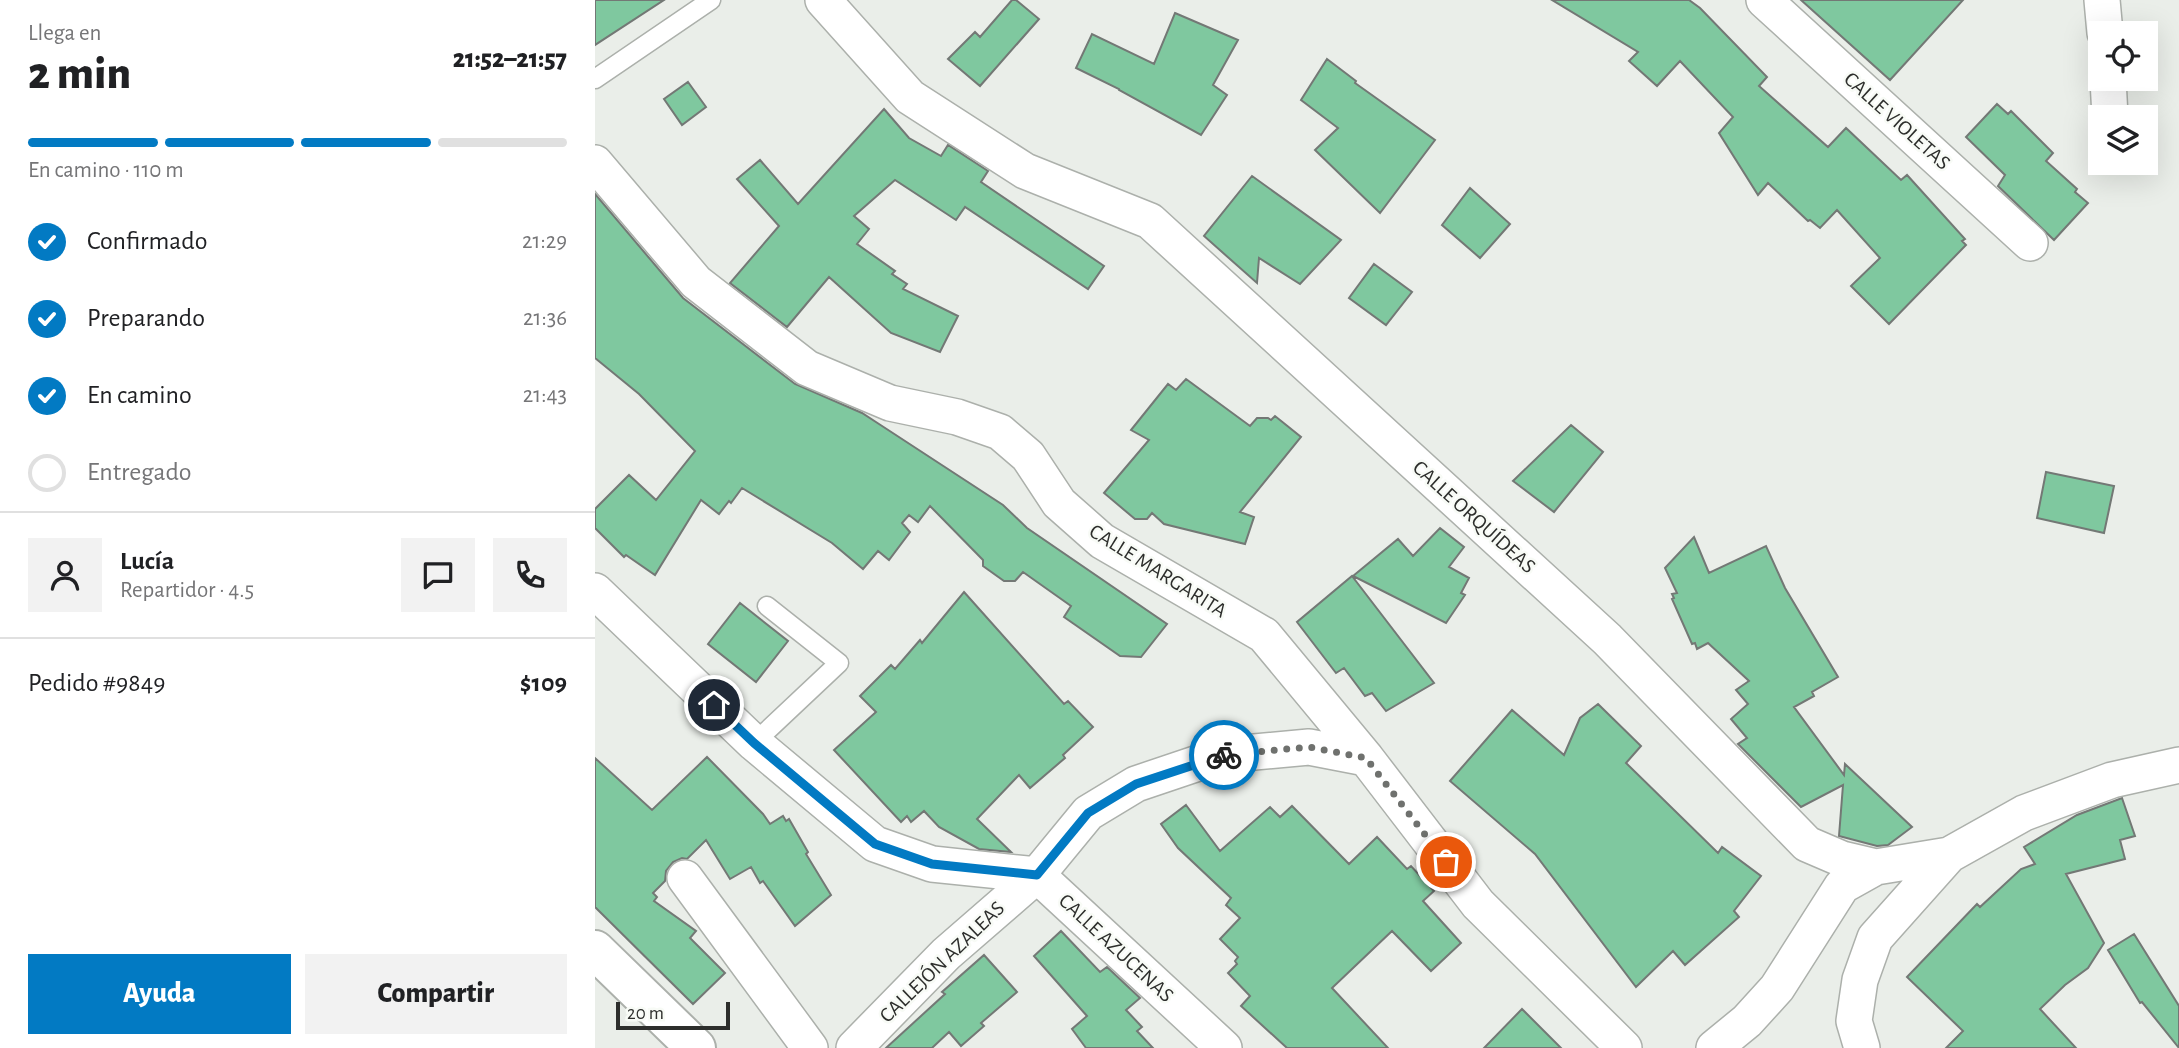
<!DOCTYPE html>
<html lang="es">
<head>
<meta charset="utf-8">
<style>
	:root { --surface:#fff; --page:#f2f2f2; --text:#202124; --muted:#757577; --line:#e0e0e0; --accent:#027ac3 }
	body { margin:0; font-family:"Alegreya Sans",sans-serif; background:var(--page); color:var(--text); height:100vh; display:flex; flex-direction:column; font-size:26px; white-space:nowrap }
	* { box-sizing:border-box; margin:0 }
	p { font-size:23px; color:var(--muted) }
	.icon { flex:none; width:38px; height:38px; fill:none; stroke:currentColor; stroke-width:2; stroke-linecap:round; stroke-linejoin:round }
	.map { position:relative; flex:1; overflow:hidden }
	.side { display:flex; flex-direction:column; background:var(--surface); width:595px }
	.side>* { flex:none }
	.fabs { position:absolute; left:1493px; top:21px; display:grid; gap:14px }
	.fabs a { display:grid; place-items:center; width:70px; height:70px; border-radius:0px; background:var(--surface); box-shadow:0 7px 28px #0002; font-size:35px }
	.scale { position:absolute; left:21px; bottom:18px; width:114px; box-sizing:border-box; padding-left:7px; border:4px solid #2d2e2c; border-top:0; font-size:19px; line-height:24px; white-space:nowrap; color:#2d2e2c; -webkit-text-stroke:5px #f8fbf6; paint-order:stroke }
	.pin { position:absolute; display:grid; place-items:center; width:60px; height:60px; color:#fff; margin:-30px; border:4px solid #fff; border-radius:50%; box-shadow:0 2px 7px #0007 }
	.courier { position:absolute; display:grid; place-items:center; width:70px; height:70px; margin:-35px; border:5px solid #027ac3; border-radius:50%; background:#fff; color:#222; box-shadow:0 2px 9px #0007 }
	.overview em { font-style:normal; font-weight:800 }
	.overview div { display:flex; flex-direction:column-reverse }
	.overview { display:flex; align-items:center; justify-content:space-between; height:119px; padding:0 28px }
	h1 { font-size:46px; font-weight:800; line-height:52px }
	.bar { display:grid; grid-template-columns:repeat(4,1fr); gap:10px 7px; align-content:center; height:84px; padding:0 28px }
	.bar i { height:9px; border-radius:5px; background:var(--line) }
	.bar .active { background:var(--accent) }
	.bar p { grid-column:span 4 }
	.line { display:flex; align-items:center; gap:18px; padding:0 28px; border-top:2px solid var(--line) }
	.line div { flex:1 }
	.round { display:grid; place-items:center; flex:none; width:74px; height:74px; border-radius:0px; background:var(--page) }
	ol { padding:0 28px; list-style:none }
	li { display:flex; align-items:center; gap:21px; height:77px }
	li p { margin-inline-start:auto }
	li .icon { padding:7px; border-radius:50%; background:var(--accent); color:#fff; stroke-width:4 }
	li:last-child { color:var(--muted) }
	li i { width:38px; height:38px; border:4px solid var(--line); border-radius:50% }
	.action { display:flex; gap:14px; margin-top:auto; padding:14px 28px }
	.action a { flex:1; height:80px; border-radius:0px; background:var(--accent); color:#fff; font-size:28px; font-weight:800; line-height:80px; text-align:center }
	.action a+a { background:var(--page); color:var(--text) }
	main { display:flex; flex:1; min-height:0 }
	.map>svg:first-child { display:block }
	.building { fill:#7fc89f; stroke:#737875; stroke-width:2 }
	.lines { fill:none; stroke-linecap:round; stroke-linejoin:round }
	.service-casing { stroke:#acb0ab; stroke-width:21 }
	.minor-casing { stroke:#acb0ab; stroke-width:38 }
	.secondary-casing { stroke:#acb0ab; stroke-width:42 }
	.service { stroke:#fff; stroke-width:18 }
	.minor { stroke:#fff; stroke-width:35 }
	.secondary { stroke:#fff; stroke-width:38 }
	.done { stroke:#6f716e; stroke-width:7; stroke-dasharray:0 12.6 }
	.route { stroke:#027ac3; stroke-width:9 }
	.labels { text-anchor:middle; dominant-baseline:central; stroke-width:5; stroke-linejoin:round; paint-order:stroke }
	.street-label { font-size:21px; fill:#2d2e2c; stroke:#f8fbf6 }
</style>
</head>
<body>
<main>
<section class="side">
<div class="overview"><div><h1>2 min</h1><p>Llega en</p></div><em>21:52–21:57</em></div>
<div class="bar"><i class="active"></i><i class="active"></i><i class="active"></i><i></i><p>En camino · 110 m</p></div>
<ol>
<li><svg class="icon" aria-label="check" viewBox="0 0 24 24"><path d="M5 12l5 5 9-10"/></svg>Confirmado<p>21:29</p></li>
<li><svg class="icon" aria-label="check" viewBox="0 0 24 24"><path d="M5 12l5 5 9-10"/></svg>Preparando<p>21:36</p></li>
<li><svg class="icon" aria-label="check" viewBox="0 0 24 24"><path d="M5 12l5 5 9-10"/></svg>En camino<p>21:43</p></li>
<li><i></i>Entregado</li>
</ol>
<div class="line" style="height:126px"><a class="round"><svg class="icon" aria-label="person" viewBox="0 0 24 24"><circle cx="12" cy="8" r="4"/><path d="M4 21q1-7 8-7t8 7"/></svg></a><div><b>Lucía</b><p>Repartidor · 4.5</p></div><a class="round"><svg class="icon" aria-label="chat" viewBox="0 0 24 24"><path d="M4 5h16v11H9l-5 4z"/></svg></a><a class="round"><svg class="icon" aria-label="phone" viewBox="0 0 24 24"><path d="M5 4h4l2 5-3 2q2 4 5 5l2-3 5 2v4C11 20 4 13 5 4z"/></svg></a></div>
<div class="line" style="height:91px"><div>Pedido #9849</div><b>$109</b></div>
<div class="action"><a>Ayuda</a><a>Compartir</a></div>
</section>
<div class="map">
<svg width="1584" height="1048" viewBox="0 0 1584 1048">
	<rect width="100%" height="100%" fill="#eaeee9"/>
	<!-- building -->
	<path class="building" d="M0,0H69L0,45Z
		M417,0H421L444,19L385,86L353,59L380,32L385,37Z
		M957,0H1094L1105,8L1172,77L1164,86L1233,147L1251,128L1306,180L1312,175L1370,239L1367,241L1371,245L1294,324L1256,286L1285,258L1242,210L1225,228L1215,220L1213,221L1173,183L1163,195L1124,133L1138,117L1085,61L1062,86L1034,61L1043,52Z
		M1206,0H1368L1295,80Z
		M580,13L643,40L618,85L632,95L606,135L524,90V89L481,68L497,34L559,64Z
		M732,59L761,81L760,83L840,140L785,213L720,150L743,128L706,100Z
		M93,82L111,107L87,125L69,99Z
		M1402,104L1413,114L1416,111L1458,153L1451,161L1482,189L1480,192L1493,203L1459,240L1403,186L1410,175L1371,137Z
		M289,109L314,138L346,156L353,145L393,171L386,182L509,266L493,289L370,207L361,220L300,180L259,216L274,229L262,244L300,271L297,274L312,284L308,289L363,316L345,352L296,333L234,277L192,327L135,283L184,226L142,179L165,160L203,204Z
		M657,176L746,240L705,284L664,258L662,283L609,236Z
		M875,188L915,224L885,258L847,225Z
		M0,194L88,298L200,384L267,413L284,424L408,505L432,528L572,624L546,657L525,656L469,617L476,606L428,572L420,581H409L388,566V560L335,506L323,522L314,515L307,523L315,532L294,560L283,551L268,569L237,543L147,488L136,503L134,501L124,514L106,500L60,575L31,555L29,557L0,528V509L34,475L61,500L100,451L44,394L0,358Z
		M779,264L817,292L791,325L754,298Z
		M591,379L655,426L662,418H673L676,420L680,416L706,437L645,512L659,517L650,544L569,524L557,513L552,519H540L509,493L554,440L536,430L573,384L581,390Z
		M976,425L1008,452L959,512L918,481Z
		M1451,472L1519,486L1509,533L1442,518Z
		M845,528L869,547L854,567L874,578L866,593L870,595L851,623L758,576L803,539L818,556Z
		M1099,537L1114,573L1171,546L1190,588L1243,677L1217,692L1219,696L1199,707L1249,775L1250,764L1317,827L1293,845L1282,846L1244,836L1248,785L1206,807L1143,744L1152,738L1136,719L1153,704L1141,690L1154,681L1113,643L1102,649L1100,643L1097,644L1077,599L1079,598L1077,594L1082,593L1070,568Z
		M757,576L839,683L791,711L777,693L770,696L749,668L741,673L702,622Z
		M369,592L469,704L473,701L498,727L468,755L470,758L435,788L424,775L382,819L416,852L384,849L344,827L329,811L316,822L312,816L306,822L239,750L281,712L265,696L296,665L300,669L325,640L327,643Z
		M145,603L193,641L161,682L113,644Z
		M1003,704L1046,746L1031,763L1123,853L1127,847L1166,876L1139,911L1144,917L1090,965L1078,951L1041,987L940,854L855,781L917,710L969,755L985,718Z
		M112,757L168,814L175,824L188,816L191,821L194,819L213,852L211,854L236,895L200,926L168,881L165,883L156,867L135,879L111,840L92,859L87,858L78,862L71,871L70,881L58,893L62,897L59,901L101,931L95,938L130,973L98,1004L0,907V758L57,810Z
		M1527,798L1540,836L1525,840L1530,859L1471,874L1509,943L1493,968L1470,985L1445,1009L1481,1048H1351L1368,1031L1312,977L1382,904L1385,907L1426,869L1440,864L1429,847L1482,815Z
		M591,805L625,851L675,807L685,817L697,806L754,864L782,837L812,869L816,866L839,891L828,901L866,943L836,971L797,931L737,988L793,1048H692L646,1006L655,996L633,973L642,964L640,961L643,957L625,939L645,918L631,905L636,898L583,848L566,824Z
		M466,931L505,972L512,967L545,998L531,1010L547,1027L542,1031L558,1048H491L477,1029L492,1016L439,956Z
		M1539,934L1584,1006V1048L1547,1002L1545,1003L1513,950Z
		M389,955L422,992L386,1023L389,1026L366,1046L354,1032L337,1048H291L350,994L347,992Z
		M927,1009L966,1048H889Z"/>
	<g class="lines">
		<defs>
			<path id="service" d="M0,79L116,0
				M159,743L244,663L172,606"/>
			<path id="minor" d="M228,0L315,97L430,171L555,221L1012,639L1212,844L1247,859L1281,867L1354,855
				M1169,0L1435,243
				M1507,0L1510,33
				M1513,79L1515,117
				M0,163L101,282L212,368L295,403L362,417L405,432L433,456L464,503L507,541L669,635L771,758L883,904L1029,1048
				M0,591L159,743L280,844L337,864L442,875L629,1048
				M90,878L215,1048
				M259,1048L351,954L442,875L493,813L541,784L627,755L714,747L771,758
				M1119,1048L1152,1021L1182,988L1247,886L1281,867
				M1267,1048L1259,1021L1265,980L1280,938L1354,855L1429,813L1517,780L1584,765"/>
			<path id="secondary" d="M0,950L101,1048"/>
		</defs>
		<!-- service casing -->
		<use href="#service" class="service-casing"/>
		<!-- minor casing -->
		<use href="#minor" class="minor-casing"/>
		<!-- secondary casing -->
		<use href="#secondary" class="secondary-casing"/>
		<!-- service -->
		<use href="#service" class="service"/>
		<!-- minor -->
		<use href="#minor" class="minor"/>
		<!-- secondary -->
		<use href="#secondary" class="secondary"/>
	</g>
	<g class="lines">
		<!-- done -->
		<path class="done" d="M629,755L714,747L771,758L851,862"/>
		<!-- route -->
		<path class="route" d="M119,705L159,743L280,844L337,864L442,875L493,813L541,784L629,755"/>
	</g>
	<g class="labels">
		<!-- street labels -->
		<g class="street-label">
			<text transform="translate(1302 121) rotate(42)">CALLE VIOLETAS</text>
			<text transform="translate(879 517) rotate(42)">CALLE ORQUÍDEAS</text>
			<text transform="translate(563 571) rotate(32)">CALLE MARGARITA</text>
			<text transform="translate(521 948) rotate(43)">CALLE AZUCENAS</text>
			<text transform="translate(347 962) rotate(-44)">CALLEJÓN AZALEAS</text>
		</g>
	</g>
</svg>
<div class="fabs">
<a><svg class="icon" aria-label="locate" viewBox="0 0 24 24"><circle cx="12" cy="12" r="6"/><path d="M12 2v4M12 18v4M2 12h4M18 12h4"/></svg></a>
<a><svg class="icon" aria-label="layers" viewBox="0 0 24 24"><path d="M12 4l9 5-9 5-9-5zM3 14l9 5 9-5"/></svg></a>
</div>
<div class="scale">20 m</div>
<div class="pin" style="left:851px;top:862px;background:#ea580c"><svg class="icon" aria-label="bag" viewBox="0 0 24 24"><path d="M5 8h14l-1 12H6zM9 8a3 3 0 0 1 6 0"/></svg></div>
<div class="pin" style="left:119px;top:705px;background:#1f2937"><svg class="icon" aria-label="home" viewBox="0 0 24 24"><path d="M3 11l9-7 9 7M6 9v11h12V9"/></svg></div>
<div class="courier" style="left:629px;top:755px"><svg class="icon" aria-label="bike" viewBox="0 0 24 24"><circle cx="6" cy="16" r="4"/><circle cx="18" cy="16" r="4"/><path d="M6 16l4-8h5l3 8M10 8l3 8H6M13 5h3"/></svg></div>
</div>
</main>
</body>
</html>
